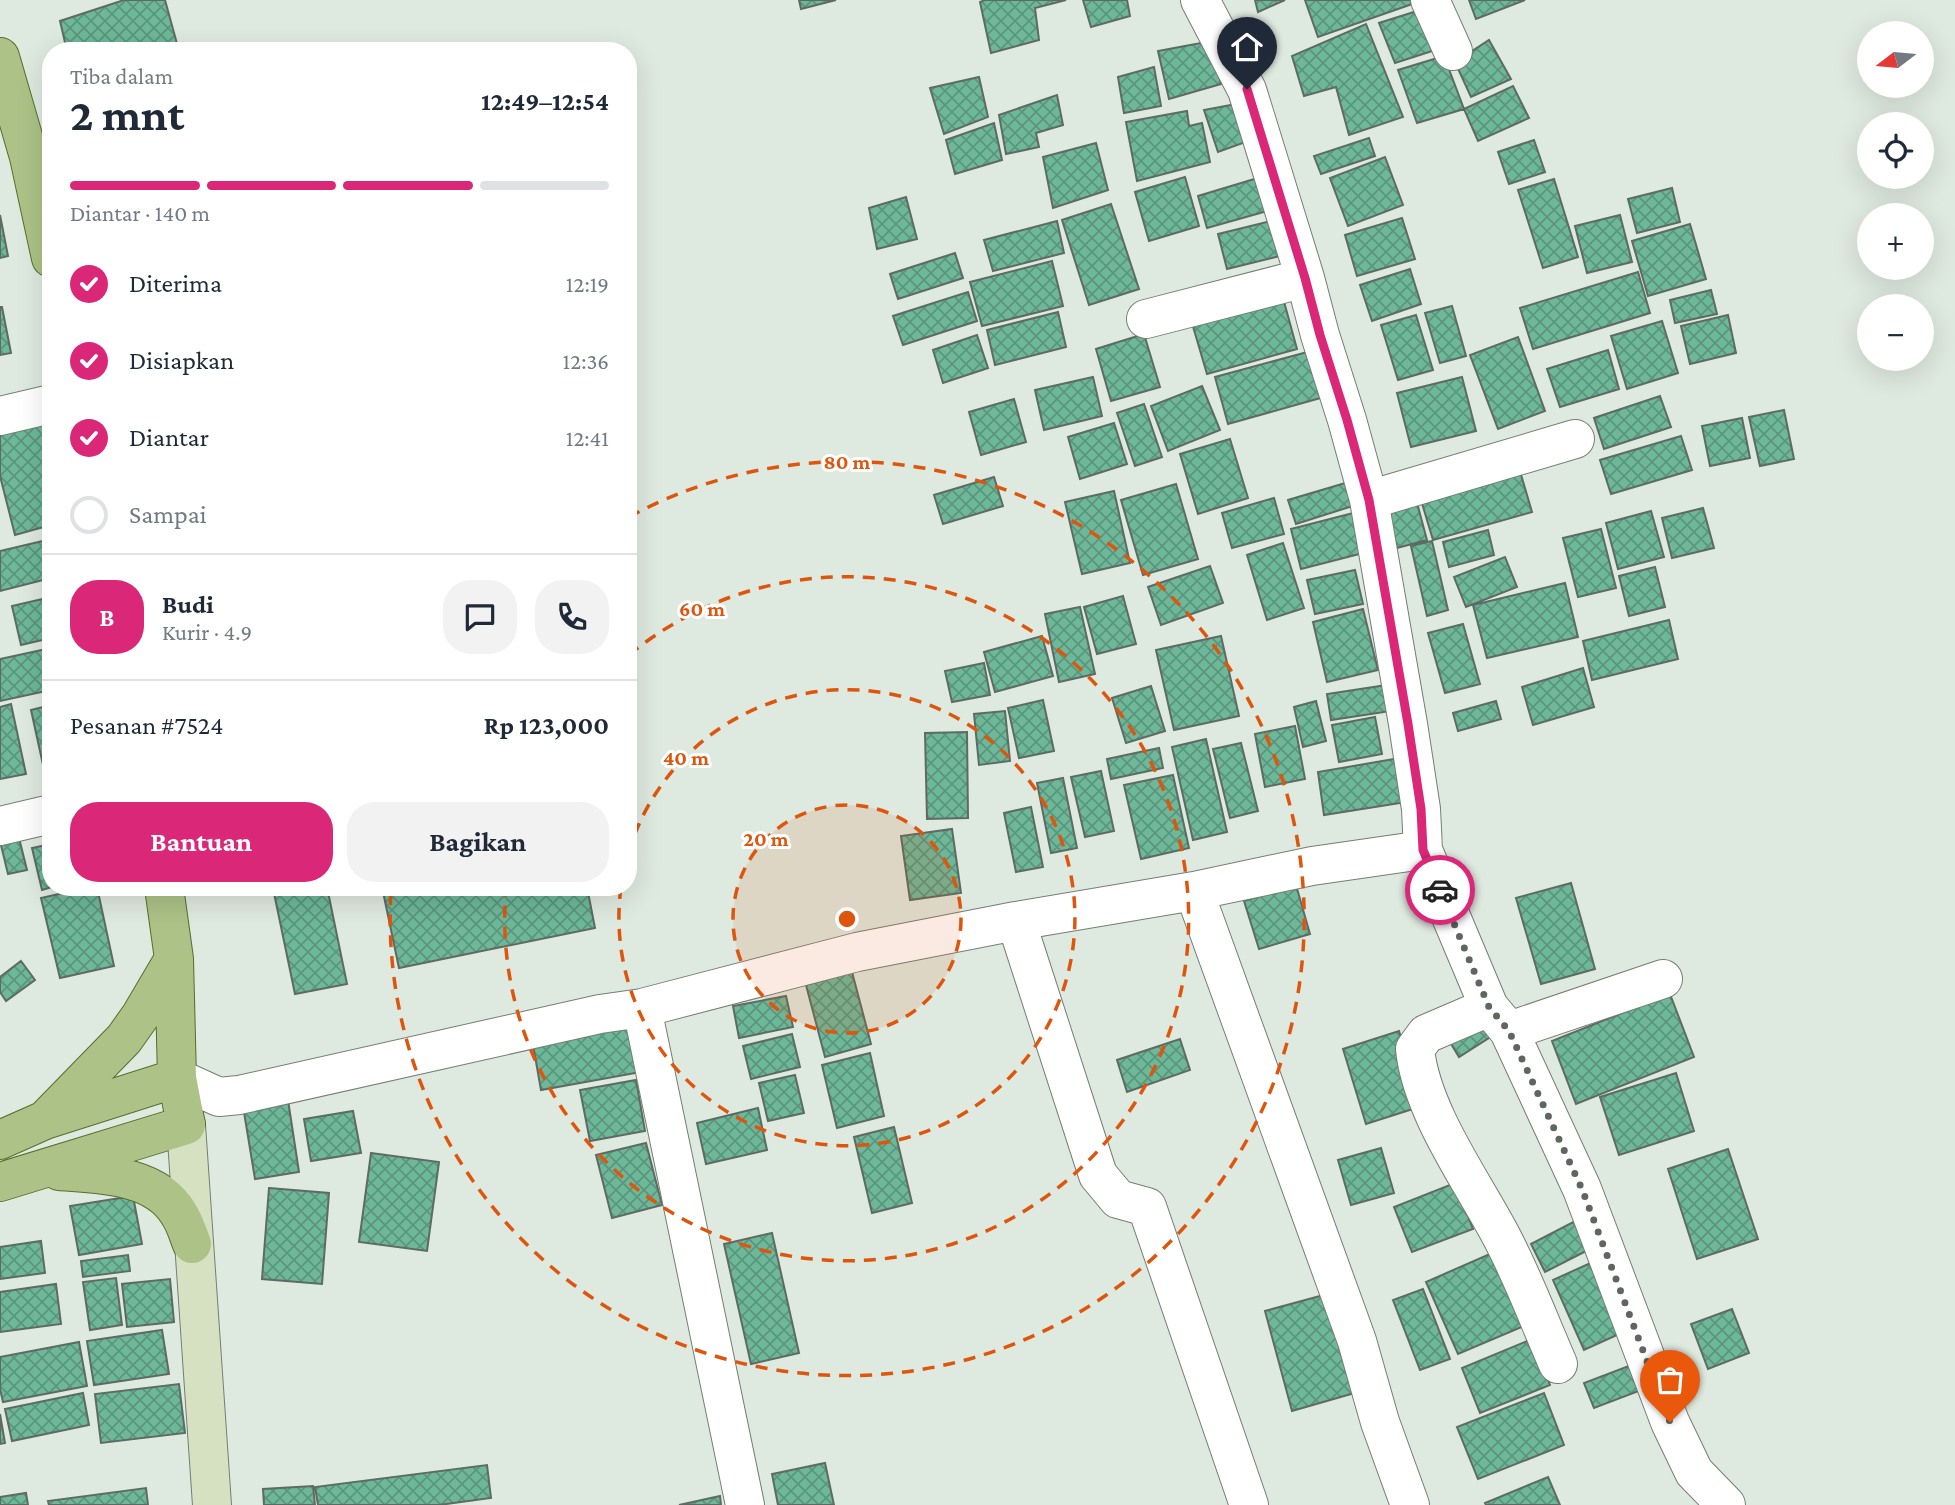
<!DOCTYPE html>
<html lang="id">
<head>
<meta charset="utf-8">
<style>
	:root { --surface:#fff; --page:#f2f2f3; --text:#1f2937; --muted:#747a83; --line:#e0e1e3; --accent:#db2777 }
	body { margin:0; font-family:"Crimson Pro",serif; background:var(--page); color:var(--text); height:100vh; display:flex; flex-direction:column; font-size:26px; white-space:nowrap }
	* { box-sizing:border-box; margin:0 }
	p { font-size:23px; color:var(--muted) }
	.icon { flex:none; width:38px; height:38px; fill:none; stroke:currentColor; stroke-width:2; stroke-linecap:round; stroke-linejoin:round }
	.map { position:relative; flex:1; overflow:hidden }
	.side { position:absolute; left:42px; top:42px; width:595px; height:854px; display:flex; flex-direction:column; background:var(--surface); border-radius:28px; box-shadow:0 7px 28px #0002 }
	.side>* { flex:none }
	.needle { width:46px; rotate:254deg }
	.buttons { position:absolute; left:1857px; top:21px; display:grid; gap:14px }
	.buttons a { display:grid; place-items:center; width:77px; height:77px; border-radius:50%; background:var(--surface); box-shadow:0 7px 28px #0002; font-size:35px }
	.pin { position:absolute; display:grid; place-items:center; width:60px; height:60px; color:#fff; margin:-72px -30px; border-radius:50% 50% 50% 0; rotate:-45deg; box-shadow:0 0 7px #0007 }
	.pin .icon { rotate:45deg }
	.courier { position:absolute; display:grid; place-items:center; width:70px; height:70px; margin:-35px; border:5px solid #db2777; border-radius:50%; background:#fff; color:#222; box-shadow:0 2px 9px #0007 }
	.head em { font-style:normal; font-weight:700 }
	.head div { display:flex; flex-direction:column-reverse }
	.head { display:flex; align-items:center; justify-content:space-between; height:119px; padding:0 28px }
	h1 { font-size:46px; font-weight:700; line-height:52px }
	.bar { display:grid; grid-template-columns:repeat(4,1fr); gap:10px 7px; align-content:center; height:84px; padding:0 28px }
	.bar i { height:9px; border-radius:5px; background:var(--line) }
	.bar .selected { background:var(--accent) }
	.bar p { grid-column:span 4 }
	.line { display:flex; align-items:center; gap:18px; padding:0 28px; border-top:2px solid var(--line) }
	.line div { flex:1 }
	.round { display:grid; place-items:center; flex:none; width:74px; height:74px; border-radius:28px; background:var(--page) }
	ol { padding:0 28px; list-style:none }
	li { display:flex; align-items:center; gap:21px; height:77px }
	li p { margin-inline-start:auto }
	li .icon { padding:7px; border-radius:50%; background:var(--accent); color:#fff; stroke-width:4 }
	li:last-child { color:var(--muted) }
	li i { width:38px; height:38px; border:4px solid var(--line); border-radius:50% }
	.cta { display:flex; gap:14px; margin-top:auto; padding:14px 28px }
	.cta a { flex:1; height:80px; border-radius:28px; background:var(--accent); color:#fff; font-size:28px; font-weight:700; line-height:80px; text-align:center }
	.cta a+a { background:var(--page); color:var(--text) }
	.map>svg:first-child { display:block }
	.building { fill:url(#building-cross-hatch); stroke:#5e6a64; stroke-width:2 }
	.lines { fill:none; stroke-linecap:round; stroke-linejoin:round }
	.street-casing { stroke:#757e75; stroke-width:40 }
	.secondary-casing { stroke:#757e75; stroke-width:40 }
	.primary-casing { stroke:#566f2c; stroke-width:40 }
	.street { stroke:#fff; stroke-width:38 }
	.secondary { stroke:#d6e1c2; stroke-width:38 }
	.primary { stroke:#acc286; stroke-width:38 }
	.done { stroke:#5f6660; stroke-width:7; stroke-dasharray:0 12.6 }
	.route { stroke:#db2777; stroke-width:9 }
	.ring { fill:none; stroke:#de560d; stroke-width:3.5; stroke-dasharray:12 9 }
	.centre { fill:#de560d; stroke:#fff; stroke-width:3.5 }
	.ring-label { font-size:21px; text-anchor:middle; font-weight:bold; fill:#de560d; stroke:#fff; stroke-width:6; stroke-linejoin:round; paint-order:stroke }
</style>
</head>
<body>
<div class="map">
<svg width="1955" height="1505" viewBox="0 0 1955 1505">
	<defs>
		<pattern id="building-cross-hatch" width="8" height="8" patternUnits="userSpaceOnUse" patternTransform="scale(1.75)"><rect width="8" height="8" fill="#6eb89a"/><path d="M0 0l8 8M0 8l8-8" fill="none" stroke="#5a957d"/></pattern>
	</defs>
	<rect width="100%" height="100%" fill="#dee9df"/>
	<!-- building -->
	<path class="building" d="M124,0H165L179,51H67L60,21Z
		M799,0H836L801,9Z
		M985,0H1066L1035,8L1039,40L991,53L980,2Z
		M1083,0H1127L1130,16L1091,27Z
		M1255,0H1285L1258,12Z
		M1305,0H1418V2L1318,37Z
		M1469,0H1525L1476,19Z
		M1417,11L1432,51L1395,63L1379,23Z
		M1366,24L1403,117L1349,135L1336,87L1304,96L1292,56Z
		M1489,40L1511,79L1471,97L1455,62Z
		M1212,41L1221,84L1169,99L1158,51Z
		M1444,56L1464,109L1417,123L1398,70Z
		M1154,67L1161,106L1124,113L1118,77Z
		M979,77L988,117L944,134L930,88Z
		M1513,86L1529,118L1478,141L1464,109Z
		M1057,95L1063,125L1036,133L1039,147L1006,154L999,115Z
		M1242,103L1254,139L1218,152L1204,110Z
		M1187,111L1189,126L1202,123L1210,162L1137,181L1126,122Z
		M994,123L1002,160L955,174L946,140Z
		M1369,138L1375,156L1321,174L1314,156Z
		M1534,140L1545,172L1509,184L1498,152Z
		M1096,143L1108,190L1053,208L1043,157Z
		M1385,157L1403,205L1348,226L1330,178Z
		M1185,177L1199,226L1149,241L1135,192Z
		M1261,177L1271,210L1207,228L1198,196Z
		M1554,179L1578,257L1543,268L1518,190Z
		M1672,188L1680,222L1637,233L1628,199Z
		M906,197L917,239L877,249L869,208Z
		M1111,204L1139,289L1089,305L1062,220Z
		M0,215L8,256L0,258Z
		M1620,215L1632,262L1587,273L1575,226Z
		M1283,218L1292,253L1227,269L1218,234Z
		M1402,218L1415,259L1357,276L1345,235Z
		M1057,221L1064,253L993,271L984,240Z
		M1690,224L1706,279L1648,296L1632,241Z
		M955,253L963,278L898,299L890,274Z
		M1052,261L1063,306L982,326L970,282Z
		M1410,269L1421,304L1372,321L1360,285Z
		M1638,272L1650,313L1533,349L1520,308Z
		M1280,287L1297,349L1207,374L1189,313Z
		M1711,290L1717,314L1675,323L1670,300Z
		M968,292L977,321L903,345L893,316Z
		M1452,306L1466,356L1440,363L1425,313Z
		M0,307H2L11,353L0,355Z
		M1058,312L1066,347L995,365L987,330Z
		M1416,315L1433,370L1398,380L1381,325Z
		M1728,315L1736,353L1690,364L1681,326Z
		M1662,321L1678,373L1627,389L1611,336Z
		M1144,334L1160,387L1111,401L1096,349Z
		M977,335L988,368L943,383L933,350Z
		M1518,337L1545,411L1498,429L1470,355Z
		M1608,350L1619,389L1560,407L1547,369Z
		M1311,351L1324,397L1228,424L1215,377Z
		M1093,377L1102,416L1044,430L1035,390Z
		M1462,377L1476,431L1411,447L1397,393Z
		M1202,386L1220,430L1168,451L1151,406Z
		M1660,396L1671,427L1604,449L1594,418Z
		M1014,399L1026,442L981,455L969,412Z
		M1144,404L1162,457L1135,466L1117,413Z
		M1784,410L1794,459L1760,466L1749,417Z
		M51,418V525L15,535L0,476V428Z
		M1742,418L1750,458L1710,466L1702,426Z
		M1114,423L1127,464L1080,479L1068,437Z
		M1681,436L1692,470L1611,494L1600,460Z
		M1230,439L1248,498L1198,514L1180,454Z
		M1517,461L1532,512L1433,540L1418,490Z
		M994,477L1003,506L943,524L934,495Z
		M1352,481L1359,504L1296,524L1288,500Z
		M1176,484L1198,559L1143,575L1121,500Z
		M1114,491L1130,563L1082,574L1065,502Z
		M1274,498L1284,534L1232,548L1222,513Z
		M1416,499L1427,540L1397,548L1387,507Z
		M1703,508L1714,548L1672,558L1662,518Z
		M1361,511L1371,551L1301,569L1291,529Z
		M1651,511L1664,557L1618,569L1606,523Z
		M1601,529L1616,588L1578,597L1563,538Z
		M1488,530L1494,555L1449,567L1443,542Z
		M51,539V578L0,591V551Z
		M1432,541L1448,610L1427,616L1411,546Z
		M1283,543L1304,608L1267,620L1247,555Z
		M1505,557L1517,587L1466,607L1454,577Z
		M1210,566L1223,603L1161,625L1148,587Z
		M1655,567L1665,607L1629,616L1619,576Z
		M1355,570L1363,604L1315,614L1307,580Z
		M1565,583L1578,637L1487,658L1473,605Z
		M1123,596L1136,644L1097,654L1084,607Z
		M51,597V638L21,645L12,606Z
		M1080,607L1095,674L1059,682L1045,614Z
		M1363,609L1378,670L1327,682L1313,622Z
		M1669,620L1678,659L1592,680L1583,641Z
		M1463,624L1480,684L1445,693L1428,633Z
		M1042,636L1053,676L995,692L984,652Z
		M1221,636L1239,716L1174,730L1156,650Z
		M51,648V690L0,701V659Z
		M984,663L990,695L952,702L945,671Z
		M1583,668L1594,707L1533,725L1522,687Z
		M1387,685L1391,711L1331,720L1327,694Z
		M1151,686L1165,731L1126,743L1112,698Z
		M1043,700L1054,751L1019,758L1008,708Z
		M1316,701L1326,741L1303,747L1294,707Z
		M1496,701L1501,719L1458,731L1453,713Z
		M11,704L26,774L0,779V707Z
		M51,705V773L45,774L31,710Z
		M1005,711L1010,761L979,765L974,714Z
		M1375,717L1382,754L1339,762L1332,725Z
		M1295,726L1305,779L1265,787L1255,734Z
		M967,732L968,818L927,819L925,733Z
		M1206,739L1227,832L1193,840L1172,747Z
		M1241,743L1258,811L1230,818L1213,749Z
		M1159,748L1163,768L1111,779L1107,759Z
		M1406,757L1413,801L1324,815L1318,772Z
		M1101,771L1114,831L1085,837L1071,777Z
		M1173,775L1189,848L1141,859L1124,785Z
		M1063,778L1077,848L1051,853L1037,783Z
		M1031,807L1043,867L1016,872L1004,813Z
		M952,829L961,893L910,900L901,836Z
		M18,834L27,870L8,874L0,841Z
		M51,844L52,887L42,890L32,848Z
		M1571,883L1595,969L1541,984L1516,898Z
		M1296,885L1310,934L1259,949L1244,901Z
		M90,887H97L114,966L60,978L41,898Z
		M304,887H327L347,984L295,994L274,893Z
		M382,887H587L595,928L399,968Z
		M21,961L35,980L6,1001L0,992V977Z
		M852,972L871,1044L825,1057L806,985Z
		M1670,994L1694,1057L1576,1104L1552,1041Z
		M786,996L793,1027L739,1038L733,1006Z
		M1488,1012L1500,1031L1459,1057L1447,1037Z
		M631,1021L641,1072L541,1090L532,1039Z
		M1399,1031L1422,1106L1366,1124L1343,1049Z
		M792,1034L800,1067L751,1079L743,1046Z
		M1180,1039L1190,1070L1127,1092L1117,1060Z
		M870,1053L884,1116L837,1128L822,1065Z
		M1676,1073L1694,1131L1619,1155L1600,1097Z
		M795,1075L804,1113L768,1121L759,1083Z
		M636,1080L645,1131L590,1141L580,1090Z
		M288,1100L299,1172L255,1179L243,1106Z
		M758,1108L767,1150L706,1164L697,1123Z
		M353,1111L361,1153L311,1161L304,1119Z
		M894,1127L912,1203L872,1213L854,1137Z
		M646,1143L662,1205L612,1218L596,1155Z
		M1381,1148L1394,1193L1351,1205L1338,1160Z
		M1728,1149L1758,1239L1697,1259L1668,1169Z
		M371,1153L439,1162L427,1251L359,1242Z
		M1455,1183L1473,1229L1412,1252L1394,1207Z
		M269,1188L329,1193L322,1284L262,1279Z
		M133,1196L142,1244L79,1255L70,1206Z
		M1579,1219L1594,1247L1545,1272L1531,1244Z
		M772,1233L799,1353L751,1364L724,1244Z
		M41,1241L45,1273L0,1279V1247Z
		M1492,1253L1524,1326L1458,1354L1426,1282Z
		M128,1255L130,1271L83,1277L81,1261Z
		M1597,1260L1628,1330L1584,1350L1553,1280Z
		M116,1278L122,1325L90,1330L83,1282Z
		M170,1279L174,1322L127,1327L122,1284Z
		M56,1284L61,1324L0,1332V1292Z
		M1423,1289L1450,1359L1420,1370L1393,1300Z
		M1331,1293L1358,1392L1292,1411L1265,1311Z
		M1732,1309L1749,1353L1708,1369L1691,1324Z
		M162,1330L169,1374L94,1385L87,1341Z
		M1532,1339L1550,1385L1480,1413L1462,1368Z
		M79,1342L87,1386L3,1402L0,1389V1357Z
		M1634,1364L1644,1389L1594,1408L1584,1383Z
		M179,1384L185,1433L101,1443L95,1394Z
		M83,1393L89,1425L12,1441L5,1409Z
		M1544,1393L1564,1445L1478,1479L1457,1427Z
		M0,1414L5,1443L0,1444Z
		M825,1463L834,1505H778L772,1474Z
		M487,1465L491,1498L439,1505H318L315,1487Z
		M1548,1477L1560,1505H1486L1485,1503Z
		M313,1486L315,1505H264L263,1489Z
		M146,1488L148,1505H49L48,1501Z
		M26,1493L28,1505H0V1497Z
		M720,1496L721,1505H679Z"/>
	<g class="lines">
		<defs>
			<path id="street" d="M1430,0L1453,51
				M1146,319L1305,278
				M0,416L51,404
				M1369,500L1575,439
				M0,826L51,814
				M1423,850L1489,1007L1509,1031L1582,1189L1670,1422L1694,1472L1726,1505
				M1194,891L1357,1341L1380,1422L1410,1505
				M1016,921L1098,1175L1118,1199L1147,1207L1249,1505
				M1489,1007L1426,1034L1415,1049C1421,1110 1470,1178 1499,1232C1522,1274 1539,1321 1558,1364
				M642,1008L745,1505
				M1509,1031L1663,979
				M177,1078L219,1097L239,1095L600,1014L642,1008L857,952L1016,921L1194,891L1312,866L1423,850L1421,809L1408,724L1369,500L1347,420L1320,335L1305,278L1247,90L1200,0"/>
			<path id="secondary" d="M186,1125L212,1505"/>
			<path id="primary" d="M0,57L29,157L51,258
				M45,1120L124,1039L141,1015L174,959
				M0,1140L45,1120L177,1078
				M59,1171C99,1174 156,1174 179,1214C185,1223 188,1234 192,1244
				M0,1182L186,1125L177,1078L174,959L164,887"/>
		</defs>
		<!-- street casing -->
		<use href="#street" class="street-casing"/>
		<!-- secondary casing -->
		<use href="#secondary" class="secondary-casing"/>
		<!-- primary casing -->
		<use href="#primary" class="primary-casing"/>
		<!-- street -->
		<use href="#street" class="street"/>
		<!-- secondary -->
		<use href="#secondary" class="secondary"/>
		<!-- primary -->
		<use href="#primary" class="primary"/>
	</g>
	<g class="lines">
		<!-- done -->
		<path class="done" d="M1440,890L1489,1007L1509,1031L1582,1189L1670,1422"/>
		<!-- route -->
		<path class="route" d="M1247,89L1305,278L1320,335L1347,420L1369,500L1408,724L1421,809L1423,850L1440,890"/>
	</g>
	<!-- distance rings -->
	<circle cx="847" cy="919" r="114" fill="#de560d" fill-opacity=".12"/>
	<g class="ring">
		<circle cx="847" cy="919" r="114"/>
		<path d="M628 854A228 228 0 1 1 621 887"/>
		<path d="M629 655A342 342 0 1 1 506 889"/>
		<path d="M629 517A457 457 0 1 1 391 891"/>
	</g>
	<circle cx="847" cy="919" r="10" class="centre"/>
	<g class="ring-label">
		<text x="847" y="469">80 m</text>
		<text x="702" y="616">60 m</text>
		<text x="686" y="765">40 m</text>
		<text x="766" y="846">20 m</text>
	</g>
</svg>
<div class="buttons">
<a><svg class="needle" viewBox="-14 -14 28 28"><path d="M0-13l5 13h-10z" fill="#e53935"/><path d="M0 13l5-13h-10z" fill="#747a83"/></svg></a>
<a><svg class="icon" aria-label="locate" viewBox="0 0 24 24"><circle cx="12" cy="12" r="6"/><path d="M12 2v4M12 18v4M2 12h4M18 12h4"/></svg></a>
<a>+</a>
<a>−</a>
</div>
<div class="pin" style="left:1670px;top:1422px;background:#ea580c"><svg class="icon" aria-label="bag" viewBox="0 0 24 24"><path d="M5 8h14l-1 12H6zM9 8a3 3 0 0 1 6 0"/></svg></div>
<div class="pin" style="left:1247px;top:89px;background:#1f2937"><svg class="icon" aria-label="home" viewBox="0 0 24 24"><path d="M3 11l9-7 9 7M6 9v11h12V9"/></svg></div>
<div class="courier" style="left:1440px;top:890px"><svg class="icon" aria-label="car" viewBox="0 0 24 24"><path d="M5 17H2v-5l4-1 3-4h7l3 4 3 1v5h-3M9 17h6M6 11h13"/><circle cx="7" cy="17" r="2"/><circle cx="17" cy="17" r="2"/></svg></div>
<section class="side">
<div class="head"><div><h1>2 mnt</h1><p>Tiba dalam</p></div><em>12:49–12:54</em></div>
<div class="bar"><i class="selected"></i><i class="selected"></i><i class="selected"></i><i></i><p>Diantar · 140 m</p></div>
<ol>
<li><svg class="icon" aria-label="check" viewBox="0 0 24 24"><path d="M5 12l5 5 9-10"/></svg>Diterima<p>12:19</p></li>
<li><svg class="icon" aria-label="check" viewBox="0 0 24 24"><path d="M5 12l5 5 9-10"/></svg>Disiapkan<p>12:36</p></li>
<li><svg class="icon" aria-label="check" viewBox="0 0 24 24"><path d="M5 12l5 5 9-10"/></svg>Diantar<p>12:41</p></li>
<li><i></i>Sampai</li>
</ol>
<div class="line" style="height:126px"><b class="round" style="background:var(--accent);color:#fff">B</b><div><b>Budi</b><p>Kurir · 4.9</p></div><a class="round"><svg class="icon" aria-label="chat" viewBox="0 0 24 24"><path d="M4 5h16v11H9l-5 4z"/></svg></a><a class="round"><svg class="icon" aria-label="phone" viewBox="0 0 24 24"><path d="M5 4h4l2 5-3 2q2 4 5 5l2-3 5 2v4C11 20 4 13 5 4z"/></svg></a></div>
<div class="line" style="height:91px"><div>Pesanan #7524</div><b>Rp 123,000</b></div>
<div class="cta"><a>Bantuan</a><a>Bagikan</a></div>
</section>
</div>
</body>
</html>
